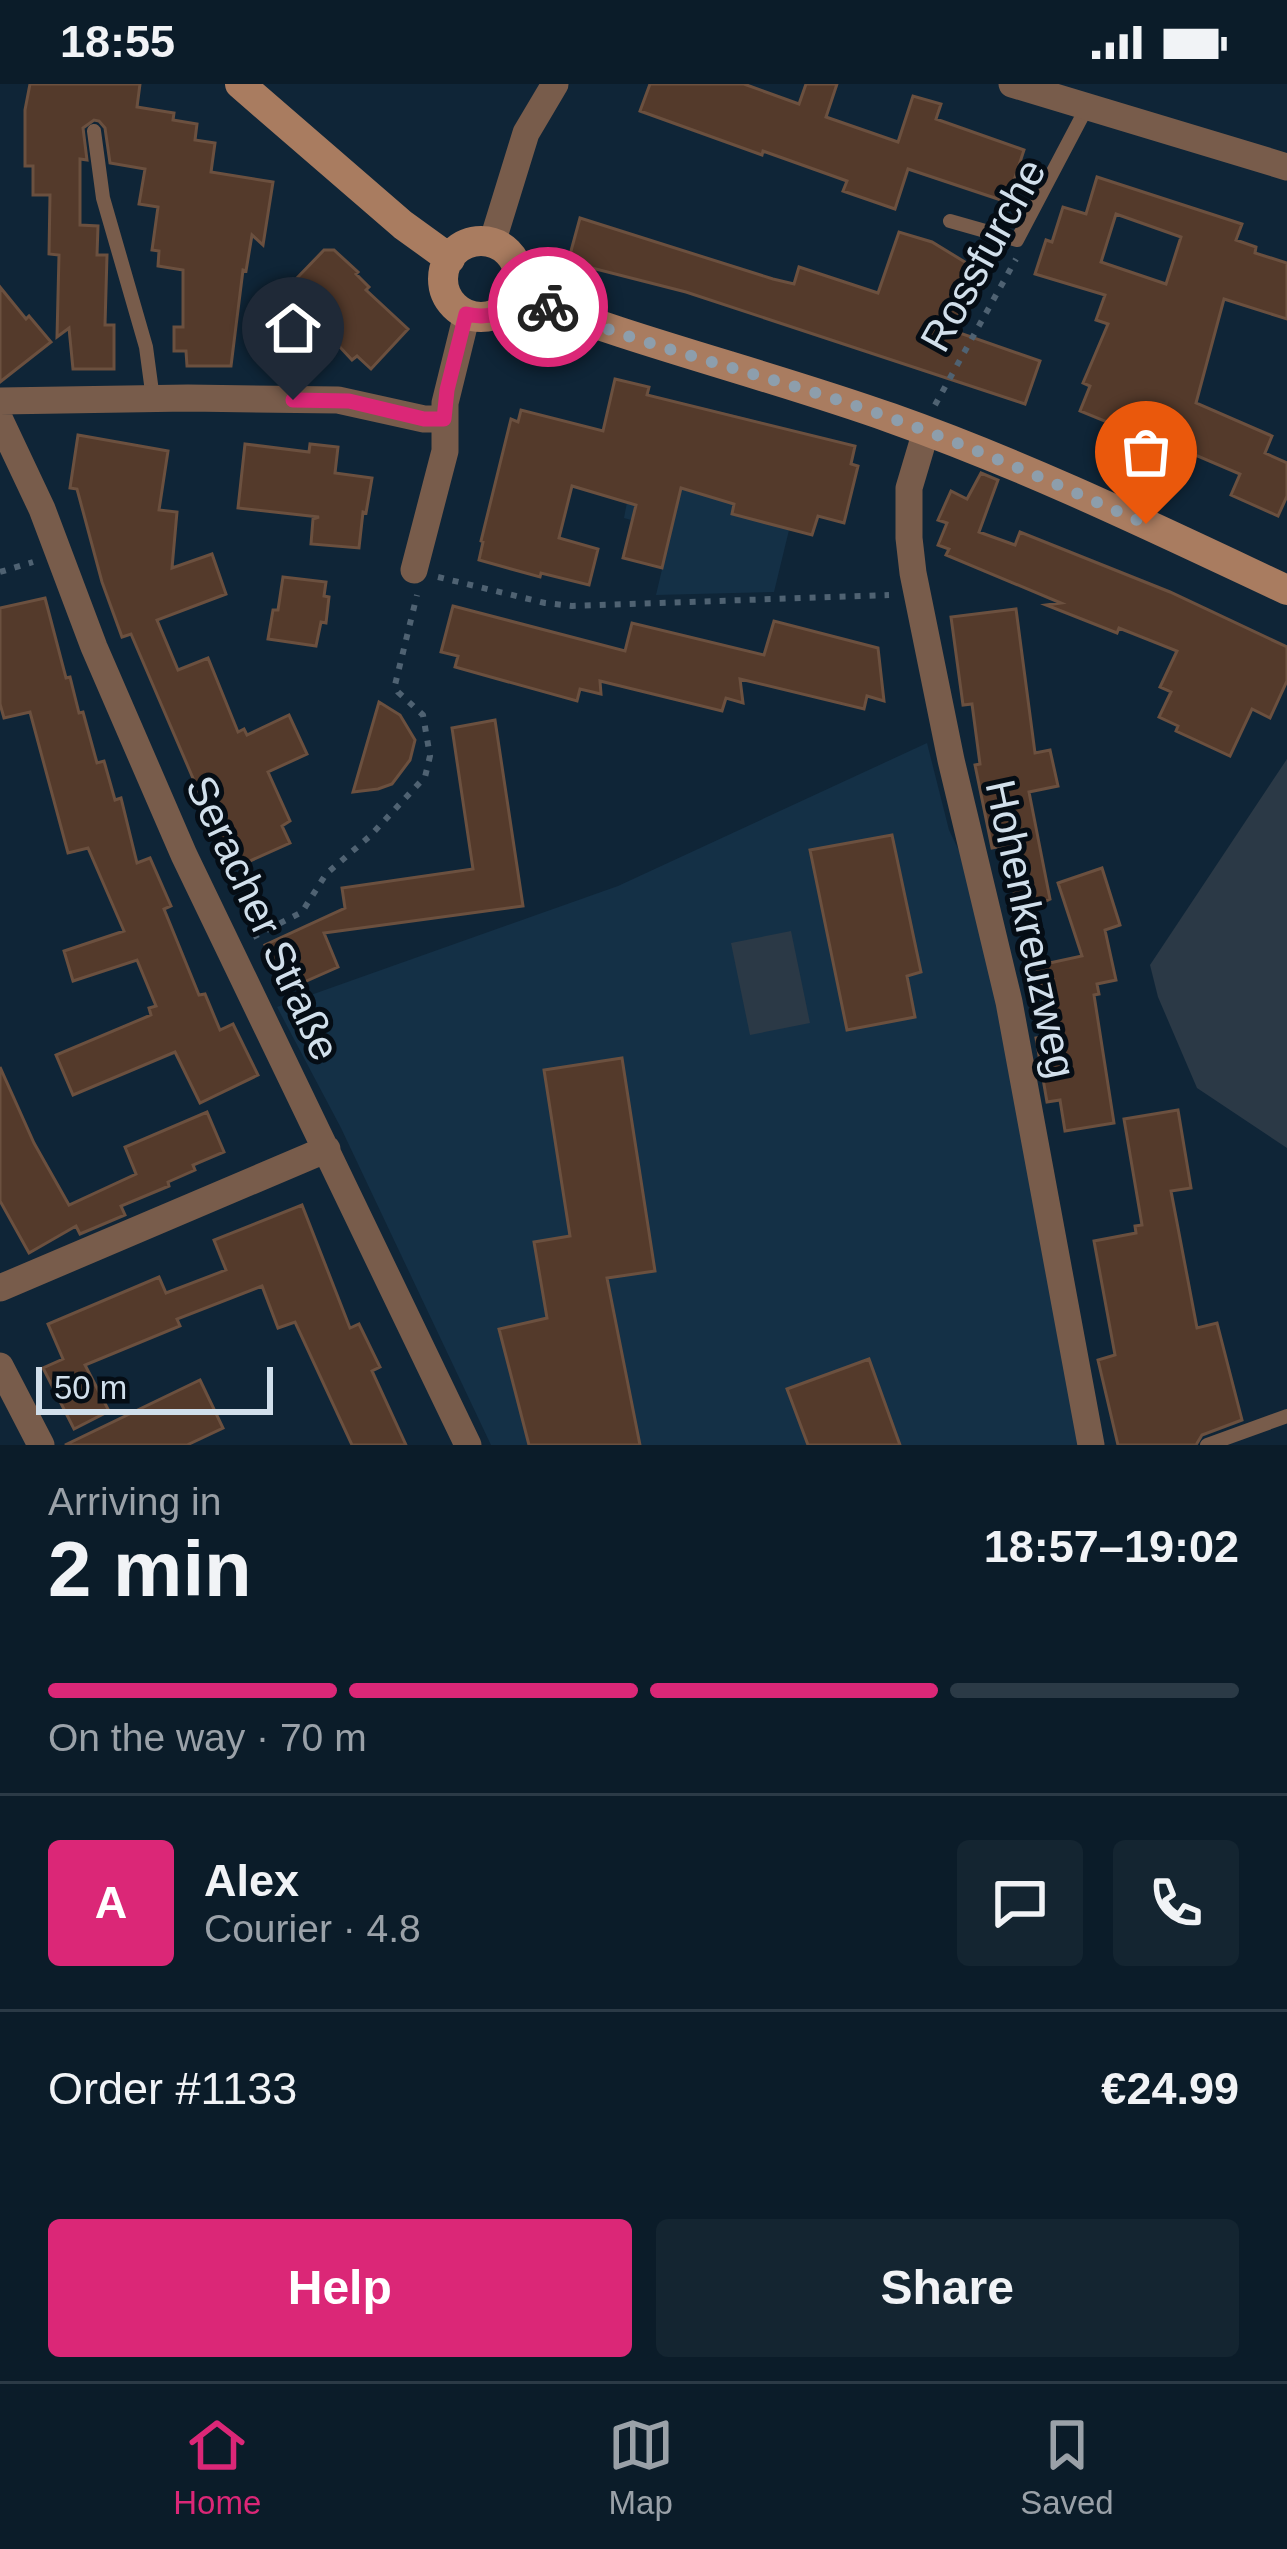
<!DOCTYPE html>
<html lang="en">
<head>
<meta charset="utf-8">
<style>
	:root { --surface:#0b1c29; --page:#142531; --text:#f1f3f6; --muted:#9aa1a8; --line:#2b3a46; --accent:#db2777 }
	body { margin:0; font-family:Helvetica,sans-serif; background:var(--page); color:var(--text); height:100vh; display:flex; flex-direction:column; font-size:45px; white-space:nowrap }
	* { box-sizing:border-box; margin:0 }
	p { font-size:39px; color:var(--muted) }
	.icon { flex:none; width:66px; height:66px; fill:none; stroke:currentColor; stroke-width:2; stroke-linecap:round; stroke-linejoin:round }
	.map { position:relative; height:1361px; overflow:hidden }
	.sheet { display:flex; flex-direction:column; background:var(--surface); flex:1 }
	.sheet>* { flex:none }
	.scale { position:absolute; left:36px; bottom:30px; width:237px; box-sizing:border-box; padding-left:12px; border:6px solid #d1dfeb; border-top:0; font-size:33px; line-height:42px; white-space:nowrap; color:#d1dfeb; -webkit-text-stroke:9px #050d15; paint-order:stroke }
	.pin { position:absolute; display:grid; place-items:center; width:102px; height:102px; color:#fff; margin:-123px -51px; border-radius:50% 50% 50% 0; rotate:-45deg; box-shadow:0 0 12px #0007 }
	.pin .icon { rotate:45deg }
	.courier { position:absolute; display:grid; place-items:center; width:120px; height:120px; margin:-60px; border:9px solid #db2777; border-radius:50%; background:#fff; color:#222; box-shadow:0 3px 15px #0007 }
	.headline em { font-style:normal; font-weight:700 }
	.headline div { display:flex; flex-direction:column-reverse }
	.headline { display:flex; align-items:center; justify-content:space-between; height:204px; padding:0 48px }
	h1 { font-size:78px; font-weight:700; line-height:90px }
	.bar { display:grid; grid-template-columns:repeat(4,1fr); gap:18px 12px; align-content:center; height:144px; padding:0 48px }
	.bar i { height:15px; border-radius:9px; background:var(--line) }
	.bar .active { background:var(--accent) }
	.bar p { grid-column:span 4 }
	.line { display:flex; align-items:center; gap:30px; padding:0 48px; border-top:3px solid var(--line) }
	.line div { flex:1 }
	.round { display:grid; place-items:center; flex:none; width:126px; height:126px; border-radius:12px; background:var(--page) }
	.action { display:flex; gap:24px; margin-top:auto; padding:24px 48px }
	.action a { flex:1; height:138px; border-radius:12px; background:var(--accent); color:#fff; font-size:48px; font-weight:700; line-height:138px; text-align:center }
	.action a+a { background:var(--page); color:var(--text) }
	.status { display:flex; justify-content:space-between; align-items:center; height:84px; padding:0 60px; background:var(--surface); direction:ltr }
	.status svg { height:33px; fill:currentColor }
	.tab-bar { display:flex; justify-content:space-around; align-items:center; height:168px; border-top:3px solid var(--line); background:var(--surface); font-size:33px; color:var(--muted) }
	.tab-bar a { display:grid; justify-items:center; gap:6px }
	.tab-bar .active { color:var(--accent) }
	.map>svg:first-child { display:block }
	.built { fill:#143046 }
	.green { fill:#2b3946 }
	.building { fill:#543a2b; stroke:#6b503f; stroke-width:3; fill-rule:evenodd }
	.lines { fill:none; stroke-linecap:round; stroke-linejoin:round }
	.path { stroke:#4f6272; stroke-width:6; stroke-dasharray:6 9; stroke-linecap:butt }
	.lane { stroke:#785c4b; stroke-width:14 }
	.street { stroke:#785c4b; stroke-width:27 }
	.secondary { stroke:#a97c60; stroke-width:30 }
	.done { stroke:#8d9eac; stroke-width:12; stroke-dasharray:0 21.6 }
	.route { stroke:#db2777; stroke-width:15 }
	.labels { text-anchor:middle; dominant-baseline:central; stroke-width:10; stroke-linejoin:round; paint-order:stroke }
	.street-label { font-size:42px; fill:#d1dfeb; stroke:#050d15 }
</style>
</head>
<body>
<div class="status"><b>18:55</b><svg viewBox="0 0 49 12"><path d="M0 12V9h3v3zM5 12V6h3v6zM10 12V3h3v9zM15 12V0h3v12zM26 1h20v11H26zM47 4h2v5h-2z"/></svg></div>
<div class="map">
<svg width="1287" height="1361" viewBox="0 0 1287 1361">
	<rect width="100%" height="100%" fill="#0f2537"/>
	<!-- built -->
	<path class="built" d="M701,323L762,338V341L804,353L805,349L855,362L851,380L858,382L844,439L818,432L812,451L789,446L774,508L656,511L671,447L624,434L630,402L691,358Z
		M927,659L949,746L964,777L990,884L1079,1361H491L341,1044L277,923L618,802Z"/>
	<!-- green -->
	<path class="green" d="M1287,675V1064L1197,1004L1158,913L1150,881Z
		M791,847L810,939L750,951L731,859Z"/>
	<!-- building -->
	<path class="building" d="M30,0H140L137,23L174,29L173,36L197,40L195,56L215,59L211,88L273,98L263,161L252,151L246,187L243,186L231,282H187L186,267H174V243H183V186L158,182L159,167L152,166L158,123L139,120L145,85L110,79L105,44L99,37L94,36L83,44L87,76L80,75V141L98,142L97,171H107L105,241H114V285H73L69,244L57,253L59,171L49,170L50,111H33V82H25V26Z
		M650,0H744L799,20L806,0H837L826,33L898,58L913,12L941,20L936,35L1024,66L1007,118L908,85L895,125L843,107L847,97L763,67L762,71L640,27Z
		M1097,93L1242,140L1236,156L1256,163L1255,169L1287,179V235L1224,215L1196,319L1272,352L1265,369L1287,379V412L1278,432L1231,411L1240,390L1165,358L1163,361L1080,327L1090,302L1083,299L1108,240L1096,236L1105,211L1035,190L1046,156L1052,158L1063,123L1086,130ZM1116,130L1181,153L1166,200L1101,178Z
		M580,134L773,195L794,200L799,183L878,209L899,148L932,158L983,189L951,246L1040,277L1025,320L686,208L568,178Z
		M324,166H334L358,188L356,190L369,203L366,206L408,245L371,285L357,272L352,276L312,233L315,230L302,217L311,208L297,194Z
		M0,203L26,235L29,232L51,258L0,298Z
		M615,295L649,303L647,311L855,362L851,380L858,382L844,439L818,432L812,451L732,430L734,420L681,404L662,484L623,474L636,421L572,402L559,454L598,465L589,501L541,489L540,493L479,476L483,458L481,457L511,335L518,338L521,326L603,347Z
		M78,351L168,367L159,426L177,428L172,484L212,470L226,510L157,536L178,586L208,574L238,648L244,645L247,651L289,631L307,670L268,688L290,737L282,742L290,759L232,785L131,550L122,553L102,498L77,405L70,404Z
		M245,360L309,368L310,360L338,363L335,389L372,394L366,429L363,428L359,464L311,460L313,435L319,433L238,424Z
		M981,389L998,396L979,448L1015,461L1020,448L1170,508L1287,563V597L1270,634L1252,625L1230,672L1176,647L1178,642L1159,633L1171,608L1160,603L1177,567L1119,544L1117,549L1046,521L1061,519L946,471L949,465L938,461L947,439L938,436L951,407L967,415Z
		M283,493L326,498L324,512L329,513L326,539L321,538L316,562L268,555L273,526H278Z
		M45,514L66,594L70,593L79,629L83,628L97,679L104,677L115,716L121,714L137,779L150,774L171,822L164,825L199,911L205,910L220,946L233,940L258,991L200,1019L175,968L73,1011L56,971L151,931L149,924L156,922L137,876L73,897L64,867L124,847L88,764L68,769L30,628L4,634L0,620V524Z
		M453,522L625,567L632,539L764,571L774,537L878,564L884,617L867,612L864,625L740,595L743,619L726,614L722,627L600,597L601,610L580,605L577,617L455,583L458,572L441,568Z
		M1016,525L1035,669L1050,666L1058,702L1029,708L1050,815L1019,829L1003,762L992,764L975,681L980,680L972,620L963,621L951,533Z
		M379,618L400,631L415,656L410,676L392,700L378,705L353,708Z
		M495,636L523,822L324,849L338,883L286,906L265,861L345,824L342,804L473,785L452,644Z
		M892,751L921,888L907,892L915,933L847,946L810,766Z
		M1102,784L1120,841L1105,846L1116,896L1097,900L1099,910L1094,911L1114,1039L1065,1047L1060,1016L1047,1018L1036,954L1052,951L1036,882L1082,872L1058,799Z
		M622,974L655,1187L607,1194L640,1361H529L499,1245L547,1234L534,1158L570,1152L544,986Z
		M0,983L34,1059L69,1121L136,1090L125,1063L207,1028L224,1068L193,1081L195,1086L168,1098L169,1102L121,1122L125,1131L80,1150L76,1142L29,1169L0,1117Z
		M1178,1026L1191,1104L1171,1107L1197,1244L1217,1239L1242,1336L1202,1351L1196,1361H1118L1098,1276L1115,1271L1094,1157L1136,1149L1135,1142L1142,1141L1124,1035Z
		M302,1121L350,1244L359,1240L380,1283L372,1287L406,1361H352L295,1238L278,1244L262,1202L177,1235L180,1242L85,1281L109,1327L74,1345L43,1284L63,1275L48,1240L159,1193L166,1209L226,1186L214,1156Z
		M869,1275L900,1361H808L787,1305Z
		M200,1296L223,1344L187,1361H65Z"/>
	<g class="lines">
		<!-- path -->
		<path class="path" d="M935,321L1016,175
			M0,488L33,478
			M438,493L545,519L572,522L889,511
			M253,853L302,828L326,790L370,752L425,693L430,672L423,631L398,608L395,601L417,511"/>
		<!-- lane -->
		<path class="lane" d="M94,47L103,114L146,263L153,315
			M950,137L1017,156L1087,23
			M1207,1361L1287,1332"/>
		<!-- street -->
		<path class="street" d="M1012,0L1287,83
			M492,159L526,49L555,0
			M0,317L188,314L338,316L424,335H444
			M0,336L42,425L94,563L184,771L468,1361
			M926,347L909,404V454L913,489L951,676L1009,918L1091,1361
			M414,486L445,367V319L467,230
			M0,1204L327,1065
			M0,1282L41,1361"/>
		<!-- secondary -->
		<path class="secondary" d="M240,0L403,141L450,175
			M443 195a38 38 0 1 1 76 0a38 38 0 1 1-76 0Z
			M516,211C638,259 767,290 891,334C1027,382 1157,445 1287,506"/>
	</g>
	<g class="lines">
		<!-- done -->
		<path class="done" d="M548,223C642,261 742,285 838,316C944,350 1045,395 1146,440"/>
		<!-- route -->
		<path class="route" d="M293,316L349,317L424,335H444L447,306L466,230C487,235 505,231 515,211L548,223"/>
	</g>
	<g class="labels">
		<!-- street labels -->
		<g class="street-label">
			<text transform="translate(983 171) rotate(-61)">Rossfurche</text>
			<text transform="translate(263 834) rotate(65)">Seracher Straße</text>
			<text transform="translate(1031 845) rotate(78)">Hohenkreuzweg</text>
		</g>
	</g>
</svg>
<div class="scale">50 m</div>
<div class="pin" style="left:1146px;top:440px;background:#ea580c"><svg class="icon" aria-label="bag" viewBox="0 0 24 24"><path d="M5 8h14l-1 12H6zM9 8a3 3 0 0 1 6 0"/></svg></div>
<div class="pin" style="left:293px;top:316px;background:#1f2937"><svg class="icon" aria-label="home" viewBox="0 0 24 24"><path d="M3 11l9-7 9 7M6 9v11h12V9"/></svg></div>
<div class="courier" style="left:548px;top:223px"><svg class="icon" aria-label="bike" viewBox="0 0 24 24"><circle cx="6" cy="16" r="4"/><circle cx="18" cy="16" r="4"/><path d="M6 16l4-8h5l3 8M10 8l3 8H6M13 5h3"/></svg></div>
</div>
<section class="sheet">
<div class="headline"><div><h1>2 min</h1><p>Arriving in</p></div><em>18:57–19:02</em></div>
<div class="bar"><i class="active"></i><i class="active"></i><i class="active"></i><i></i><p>On the way · 70 m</p></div>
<div class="line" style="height:216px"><b class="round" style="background:var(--accent);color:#fff">A</b><div><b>Alex</b><p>Courier · 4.8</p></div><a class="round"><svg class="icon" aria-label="chat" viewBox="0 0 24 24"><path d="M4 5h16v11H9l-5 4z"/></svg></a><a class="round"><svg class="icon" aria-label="phone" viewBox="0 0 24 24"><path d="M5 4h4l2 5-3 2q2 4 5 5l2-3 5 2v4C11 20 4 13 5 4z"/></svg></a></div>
<div class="line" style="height:156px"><div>Order #1133</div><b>€24.99</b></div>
<div class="action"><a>Help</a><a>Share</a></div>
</section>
<nav class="tab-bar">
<a class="active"><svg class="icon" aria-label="home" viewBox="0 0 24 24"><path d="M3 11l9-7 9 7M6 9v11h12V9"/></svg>Home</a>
<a><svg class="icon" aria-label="map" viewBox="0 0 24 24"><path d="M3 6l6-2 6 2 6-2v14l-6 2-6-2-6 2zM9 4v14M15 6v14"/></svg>Map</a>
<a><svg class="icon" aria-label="saved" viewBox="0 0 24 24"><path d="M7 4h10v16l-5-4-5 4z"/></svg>Saved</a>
</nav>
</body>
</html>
